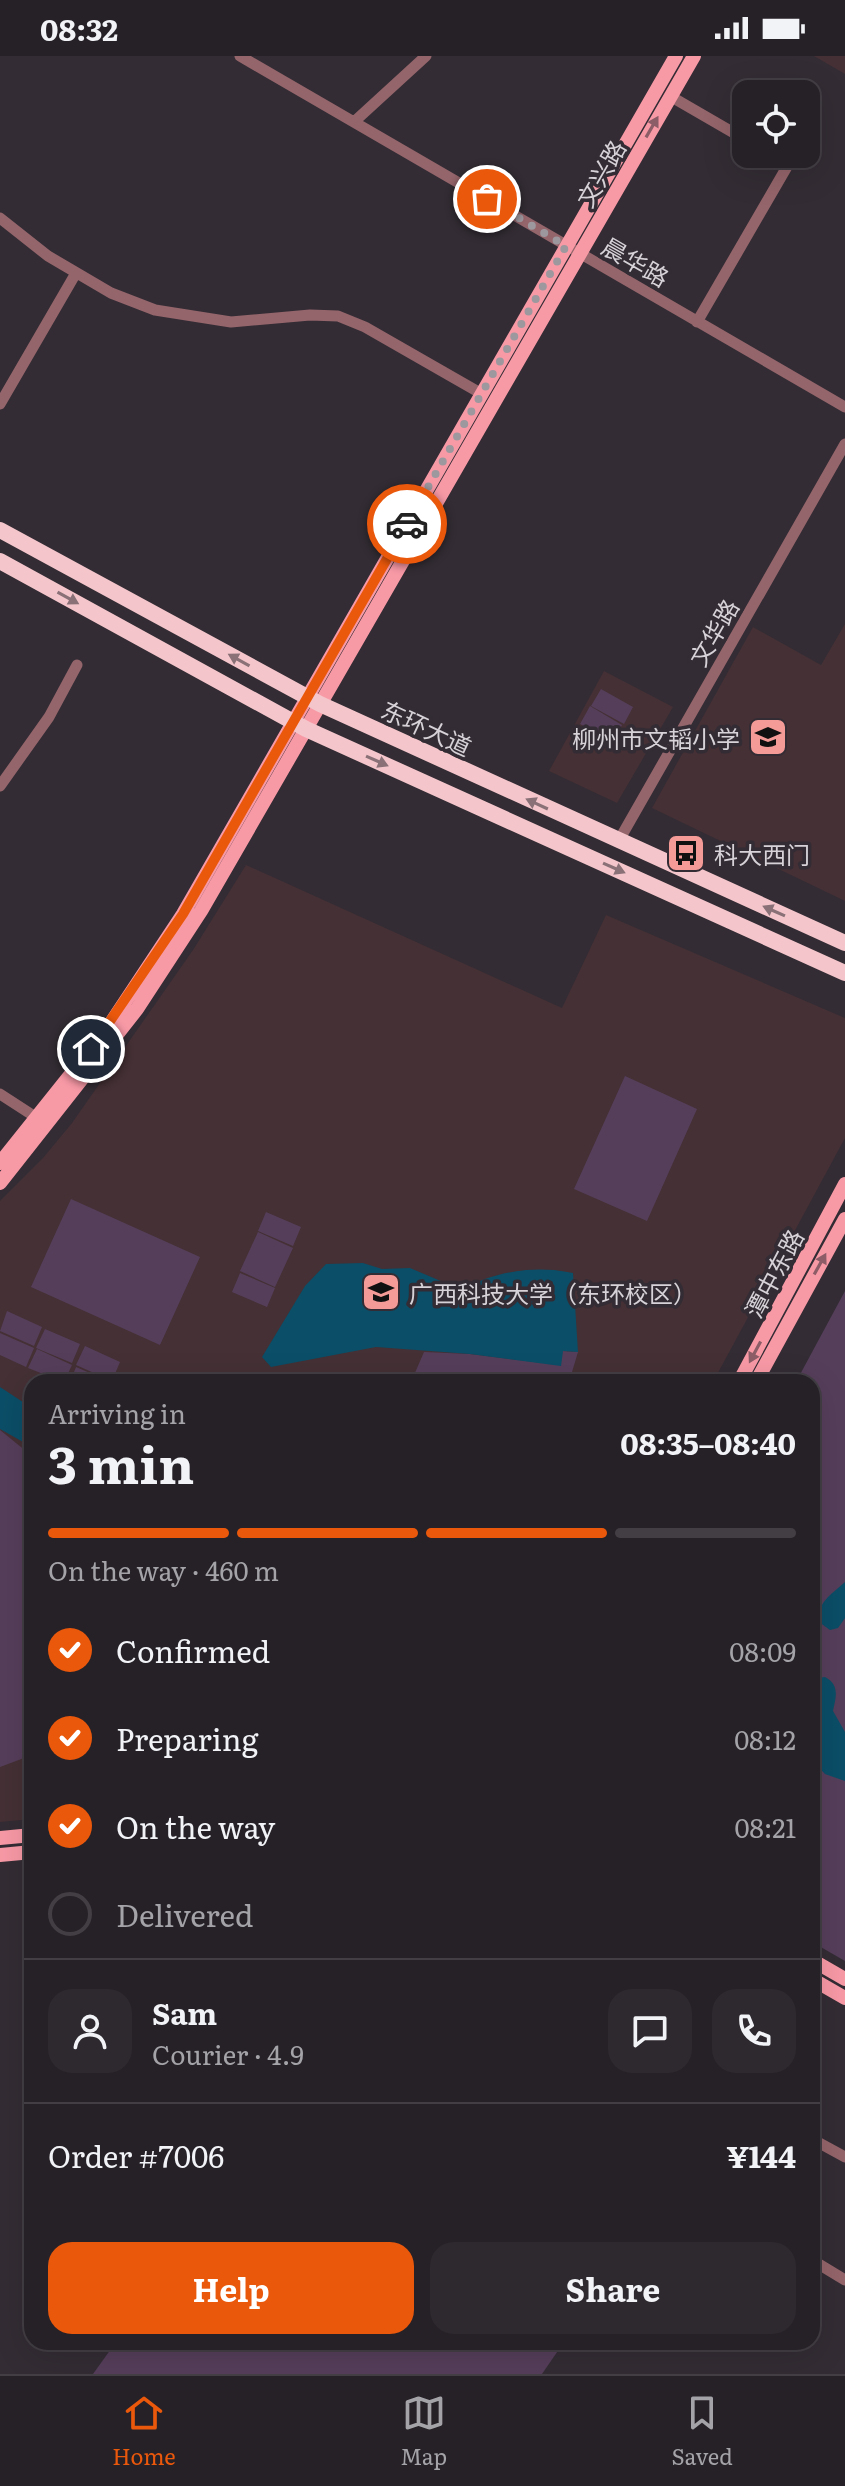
<!DOCTYPE html>
<html lang="en">
<head>
<meta charset="utf-8">
<style>
	:root { --surface:#262127; --page:#2e292f; --text:#f1f3f6; --muted:#a4a3a7; --line:#423e44; --accent:#ea580c }
	body { margin:0; font-family:Literata,"Noto Sans SC",serif; background:var(--page); color:var(--text); height:100vh; display:flex; flex-direction:column; font-size:30px; white-space:nowrap }
	* { box-sizing:border-box; margin:0 }
	p { font-size:26px; color:var(--muted) }
	.icon { flex:none; width:44px; height:44px; fill:none; stroke:currentColor; stroke-width:2; stroke-linecap:round; stroke-linejoin:round }
	.map { position:relative; flex:1; overflow:hidden }
	.details { position:absolute; left:24px; top:1318px; width:796px; height:976px; display:flex; flex-direction:column; background:var(--surface); border-radius:24px; box-shadow:0 8px 32px #0002,0 0 0 2px var(--line) }
	.details>* { flex:none }
	.buttons { position:absolute; left:732px; top:24px; display:grid; gap:16px }
	.buttons a { display:grid; place-items:center; width:88px; height:88px; border-radius:16px; background:var(--surface); box-shadow:0 8px 32px #0002,0 0 0 2px var(--line); font-size:40px }
	.pin { position:absolute; display:grid; place-items:center; width:68px; height:68px; color:#fff; margin:-34px; border:4px solid #fff; border-radius:50%; box-shadow:0 2px 8px #0007 }
	.courier { position:absolute; display:grid; place-items:center; width:80px; height:80px; margin:-40px; border:6px solid #ea580c; border-radius:50%; background:#fff; color:#222; box-shadow:0 2px 10px #0007 }
	.summary em { font-style:normal; font-weight:700 }
	.summary div { display:flex; flex-direction:column-reverse }
	.summary { display:flex; align-items:center; justify-content:space-between; height:136px; padding:0 24px }
	h1 { font-size:52px; font-weight:700; line-height:60px }
	.bar { display:grid; grid-template-columns:repeat(4,1fr); gap:12px 8px; align-content:center; height:96px; padding:0 24px }
	.bar i { height:10px; border-radius:6px; background:var(--line) }
	.bar .on { background:var(--accent) }
	.bar p { grid-column:span 4 }
	.line { display:flex; align-items:center; gap:20px; padding:0 24px; border-top:2px solid var(--line) }
	.line div { flex:1 }
	.round { display:grid; place-items:center; flex:none; width:84px; height:84px; border-radius:24px; background:var(--page) }
	ol { padding:0 24px; list-style:none }
	li { display:flex; align-items:center; gap:24px; height:88px }
	li p { margin-inline-start:auto }
	li .icon { padding:8px; border-radius:50%; background:var(--accent); color:#fff; stroke-width:4 }
	li:last-child { color:var(--muted) }
	li i { width:44px; height:44px; border:4px solid var(--line); border-radius:50% }
	.primary-button { display:flex; gap:16px; margin-top:auto; padding:16px 24px }
	.primary-button a { flex:1; height:92px; border-radius:24px; background:var(--accent); color:#fff; font-size:32px; font-weight:700; line-height:92px; text-align:center }
	.primary-button a+a { background:var(--page); color:var(--text) }
	.status { display:flex; justify-content:space-between; align-items:center; height:56px; padding:0 40px; background:var(--surface); direction:ltr }
	.status svg { height:22px; fill:currentColor }
	.menu { display:flex; justify-content:space-around; align-items:center; height:112px; border-top:2px solid var(--line); background:var(--surface); font-size:22px; color:var(--muted) }
	.menu a { display:grid; justify-items:center; gap:4px }
	.menu .on { color:var(--accent) }
	.map>svg:first-child { display:block }
	.education { fill:#443035 }
	.green { fill:#553e5a }
	.water { fill:#0b4e67 }
	.lines { fill:none; stroke-linecap:round; stroke-linejoin:round }
	.minor { stroke:#94656b; stroke-width:11 }
	.major { stroke:#f899a6; stroke-width:14 }
	.highway { stroke:#f4c6cb; stroke-width:16 }
	.oneway { fill:#8c5d67 }
	.oneway2 { fill:#8a7178 }
	.done { stroke:#9d989e; stroke-width:8; stroke-dasharray:0 14.4 }
	.route { stroke:#ea580c; stroke-width:10 }
	.labels { text-anchor:middle; dominant-baseline:central; stroke-width:7; stroke-linejoin:round; paint-order:stroke }
	.street-label { font-size:24px; fill:#d6d2d7; stroke:#332c34 }
	.poi-label { font-size:24px; fill:#d6d2d7; stroke:#332c34; text-anchor:start }
</style>
</head>
<body>
<div class="status"><b>08:32</b><svg viewBox="0 0 49 12"><path d="M0 12V9h3v3zM5 12V6h3v6zM10 12V3h3v9zM15 12V0h3v12zM26 1h20v11H26zM47 4h2v5h-2z"/></svg></div>
<div class="map">
<svg width="845" height="2318" viewBox="0 0 845 2318">
	<rect width="100%" height="100%" fill="#332c34"/>
	<!-- education -->
	<path class="education" d="M814,0H845V18Z
		M845,568V845L652,752L753,571L821,609Z
		M604,615L673,651L617,747L549,715Z
		M246,809L562,952L606,859L845,962V1082L713,1326H32V1763L0,1766V1145L43,1102L72,1067L193,894Z"/>
	<!-- green -->
	<path class="green" d="M601,633L633,651L624,668L591,650Z
		M590,650L622,669L613,686L580,668Z
		M625,1020L697,1053L647,1165L574,1133Z
		M71,1143L200,1201L160,1289L31,1231Z
		M266,1156L301,1171L293,1190L258,1175Z
		M258,1176L293,1192L275,1231L240,1215Z
		M240,1217L275,1232L267,1251L232,1236Z
		M845,1235V1905L812,1886V1326H796Z
		M7,1255L42,1271L34,1290L0,1275Z
		M45,1273L80,1288L72,1307L36,1292Z
		M0,1277L34,1292L26,1311L0,1299Z
		M85,1290L120,1306L112,1325L76,1309Z
		M37,1293L72,1309L64,1326L28,1312Z
		M562,1295L578,1296L569,1326H411L424,1296L470,1298L560,1309Z
		M76,1311L111,1326H70Z
		M0,1374L32,1400V1699L0,1711Z
		M116,2286H564L542,2318H93Z"/>
	<!-- water -->
	<path class="water" d="M363,1207L382,1213L410,1212L462,1234C494,1215 536,1209 573,1217L578,1296L563,1295L561,1310L470,1298L376,1291L271,1311L262,1301L305,1230L326,1208Z
		M0,1331L32,1352V1391L0,1373Z
		M845,1526V1562L838,1572L830,1574L819,1566C816,1547 832,1538 845,1526Z
		M825,1621C840,1629 836,1641 833,1655L845,1676V1725L825,1718L812,1704V1623Z"/>
	<g class="lines">
		<!-- minor -->
		<path class="minor" d="M240,0L845,351
			M670,40L746,84
			M355,65L426,0
			M0,162L48,200L111,237L155,254L231,266L310,259L338,260L365,271L482,338
			M697,266L788,109L769,98
			M0,348L76,217
			M0,730L49,661L77,609
			M618,786L845,388
			M0,1038L37,1062
			M812,2083L845,2101
			M812,2204L845,2224"/>
		<!-- major -->
		<path class="major" d="M0,1107L107,973L183,858L676,0
			M0,1127L137,953L201,855L694,0
			M739,1326L845,1128
			M756,1326L845,1163
			M0,1782L32,1779
			M0,1799L32,1796
			M812,1904L845,1923
			M812,1923L845,1942"/>
		<!-- highway -->
		<path class="highway" d="M0,474L320,648L845,887
			M0,505L306,673L845,917"/>
	</g>
	<!-- one-way arrows -->
	<defs><path id="oneway-solid" d="M-6-.8H1V-3.2L6.5 0L1 3.2V.8H-6Z" transform="scale(2)"/></defs>
	<g class="oneway">
		<use href="#oneway-solid" transform="translate(652 71) rotate(-60)"/>
		<use href="#oneway-solid" transform="translate(820 1208) rotate(-61)"/>
		<use href="#oneway-solid" transform="translate(755 1296) rotate(118)"/>
	</g>
	<g class="oneway2">
		<use href="#oneway-solid" transform="translate(68 542) rotate(29)"/>
		<use href="#oneway-solid" transform="translate(239 604) rotate(-151)"/>
		<use href="#oneway-solid" transform="translate(377 705) rotate(24)"/>
		<use href="#oneway-solid" transform="translate(537 748) rotate(-155)"/>
		<use href="#oneway-solid" transform="translate(614 812) rotate(24)"/>
		<use href="#oneway-solid" transform="translate(774 855) rotate(-156)"/>
	</g>
	<g class="lines">
		<!-- done -->
		<path class="done" d="M407,468L566,190L487,143"/>
		<!-- route -->
		<path class="route" d="M91,993L183,858L407,468"/>
	</g>
	<!-- icons -->
	<defs>
		<symbol id="school-square" viewBox="-11 -11 22 22"><rect x="-9" y="-9" width="18" height="18" rx="4" fill="#f59b97" stroke="#332c34"/><path d="M0-5L7-2L0 1L-7-2ZM-4 1L0 2.5L4 1V4Q0 6-4 4Z" fill="#111"/></symbol>
		<symbol id="bus-square" viewBox="-11 -11 22 22"><rect x="-9" y="-9" width="18" height="18" rx="4" fill="#f59b97" stroke="#332c34"/><path d="M-5-6H5V4H4V6H2V4H-2V6H-4V4H-5ZM-3.5-4V0h7V-4ZM-3.5 1.2v1.5H-2V1.2ZM2 1.2v1.5H3.5V1.2Z" fill="#111"/></symbol>
		<symbol id="university-square" viewBox="-11 -11 22 22"><rect x="-9" y="-9" width="18" height="18" rx="4" fill="#f59b97" stroke="#332c34"/><path d="M0-5L7-2L0 1L-7-2ZM-4 1L0 2.5L4 1V4Q0 6-4 4Z" fill="#111"/></symbol>
	</defs>
	<g fill-rule="evenodd">
		<use href="#school-square" x="746" y="659" width="44" height="44"/>
		<use href="#bus-square" x="664" y="775" width="44" height="44"/>
		<use href="#university-square" x="359" y="1214" width="44" height="44"/>
	</g>
	<g class="labels">
		<!-- street labels -->
		<g class="street-label">
			<text transform="translate(600 117) rotate(-60)">文兴路</text>
			<text transform="translate(636 205) rotate(30)">晨华路</text>
			<text transform="translate(713 576) rotate(-60)">文华路</text>
			<text transform="translate(427 671) rotate(25)">东环大道</text>
			<text transform="translate(773 1217) rotate(-62)">潭中东路</text>
		</g>
		<!-- poi labels -->
		<g class="poi-label">
			<text x="740" y="681" text-anchor="end">柳州市文韬小学</text>
			<text x="714" y="797">科大西门</text>
			<text x="409" y="1236">广西科技大学（东环校区）</text>
		</g>
	</g>
</svg>
<div class="buttons">
<a><svg class="icon" aria-label="locate" viewBox="0 0 24 24"><circle cx="12" cy="12" r="6"/><path d="M12 2v4M12 18v4M2 12h4M18 12h4"/></svg></a>
</div>
<div class="pin" style="left:487px;top:143px;background:#ea580c"><svg class="icon" aria-label="bag" viewBox="0 0 24 24"><path d="M5 8h14l-1 12H6zM9 8a3 3 0 0 1 6 0"/></svg></div>
<div class="pin" style="left:91px;top:993px;background:#1f2937"><svg class="icon" aria-label="home" viewBox="0 0 24 24"><path d="M3 11l9-7 9 7M6 9v11h12V9"/></svg></div>
<div class="courier" style="left:407px;top:468px"><svg class="icon" aria-label="car" viewBox="0 0 24 24"><path d="M5 17H2v-5l4-1 3-4h7l3 4 3 1v5h-3M9 17h6M6 11h13"/><circle cx="7" cy="17" r="2"/><circle cx="17" cy="17" r="2"/></svg></div>
<section class="details">
<div class="summary"><div><h1>3 min</h1><p>Arriving in</p></div><em>08:35–08:40</em></div>
<div class="bar"><i class="on"></i><i class="on"></i><i class="on"></i><i></i><p>On the way · 460 m</p></div>
<ol>
<li><svg class="icon" aria-label="check" viewBox="0 0 24 24"><path d="M5 12l5 5 9-10"/></svg>Confirmed<p>08:09</p></li>
<li><svg class="icon" aria-label="check" viewBox="0 0 24 24"><path d="M5 12l5 5 9-10"/></svg>Preparing<p>08:12</p></li>
<li><svg class="icon" aria-label="check" viewBox="0 0 24 24"><path d="M5 12l5 5 9-10"/></svg>On the way<p>08:21</p></li>
<li><i></i>Delivered</li>
</ol>
<div class="line" style="height:144px"><a class="round"><svg class="icon" aria-label="person" viewBox="0 0 24 24"><circle cx="12" cy="8" r="4"/><path d="M4 21q1-7 8-7t8 7"/></svg></a><div><b>Sam</b><p>Courier · 4.9</p></div><a class="round"><svg class="icon" aria-label="chat" viewBox="0 0 24 24"><path d="M4 5h16v11H9l-5 4z"/></svg></a><a class="round"><svg class="icon" aria-label="phone" viewBox="0 0 24 24"><path d="M5 4h4l2 5-3 2q2 4 5 5l2-3 5 2v4C11 20 4 13 5 4z"/></svg></a></div>
<div class="line" style="height:104px"><div>Order #7006</div><b>¥144</b></div>
<div class="primary-button"><a>Help</a><a>Share</a></div>
</section>
</div>
<nav class="menu">
<a class="on"><svg class="icon" aria-label="home" viewBox="0 0 24 24"><path d="M3 11l9-7 9 7M6 9v11h12V9"/></svg>Home</a>
<a><svg class="icon" aria-label="map" viewBox="0 0 24 24"><path d="M3 6l6-2 6 2 6-2v14l-6 2-6-2-6 2zM9 4v14M15 6v14"/></svg>Map</a>
<a><svg class="icon" aria-label="saved" viewBox="0 0 24 24"><path d="M7 4h10v16l-5-4-5 4z"/></svg>Saved</a>
</nav>
</body>
</html>
